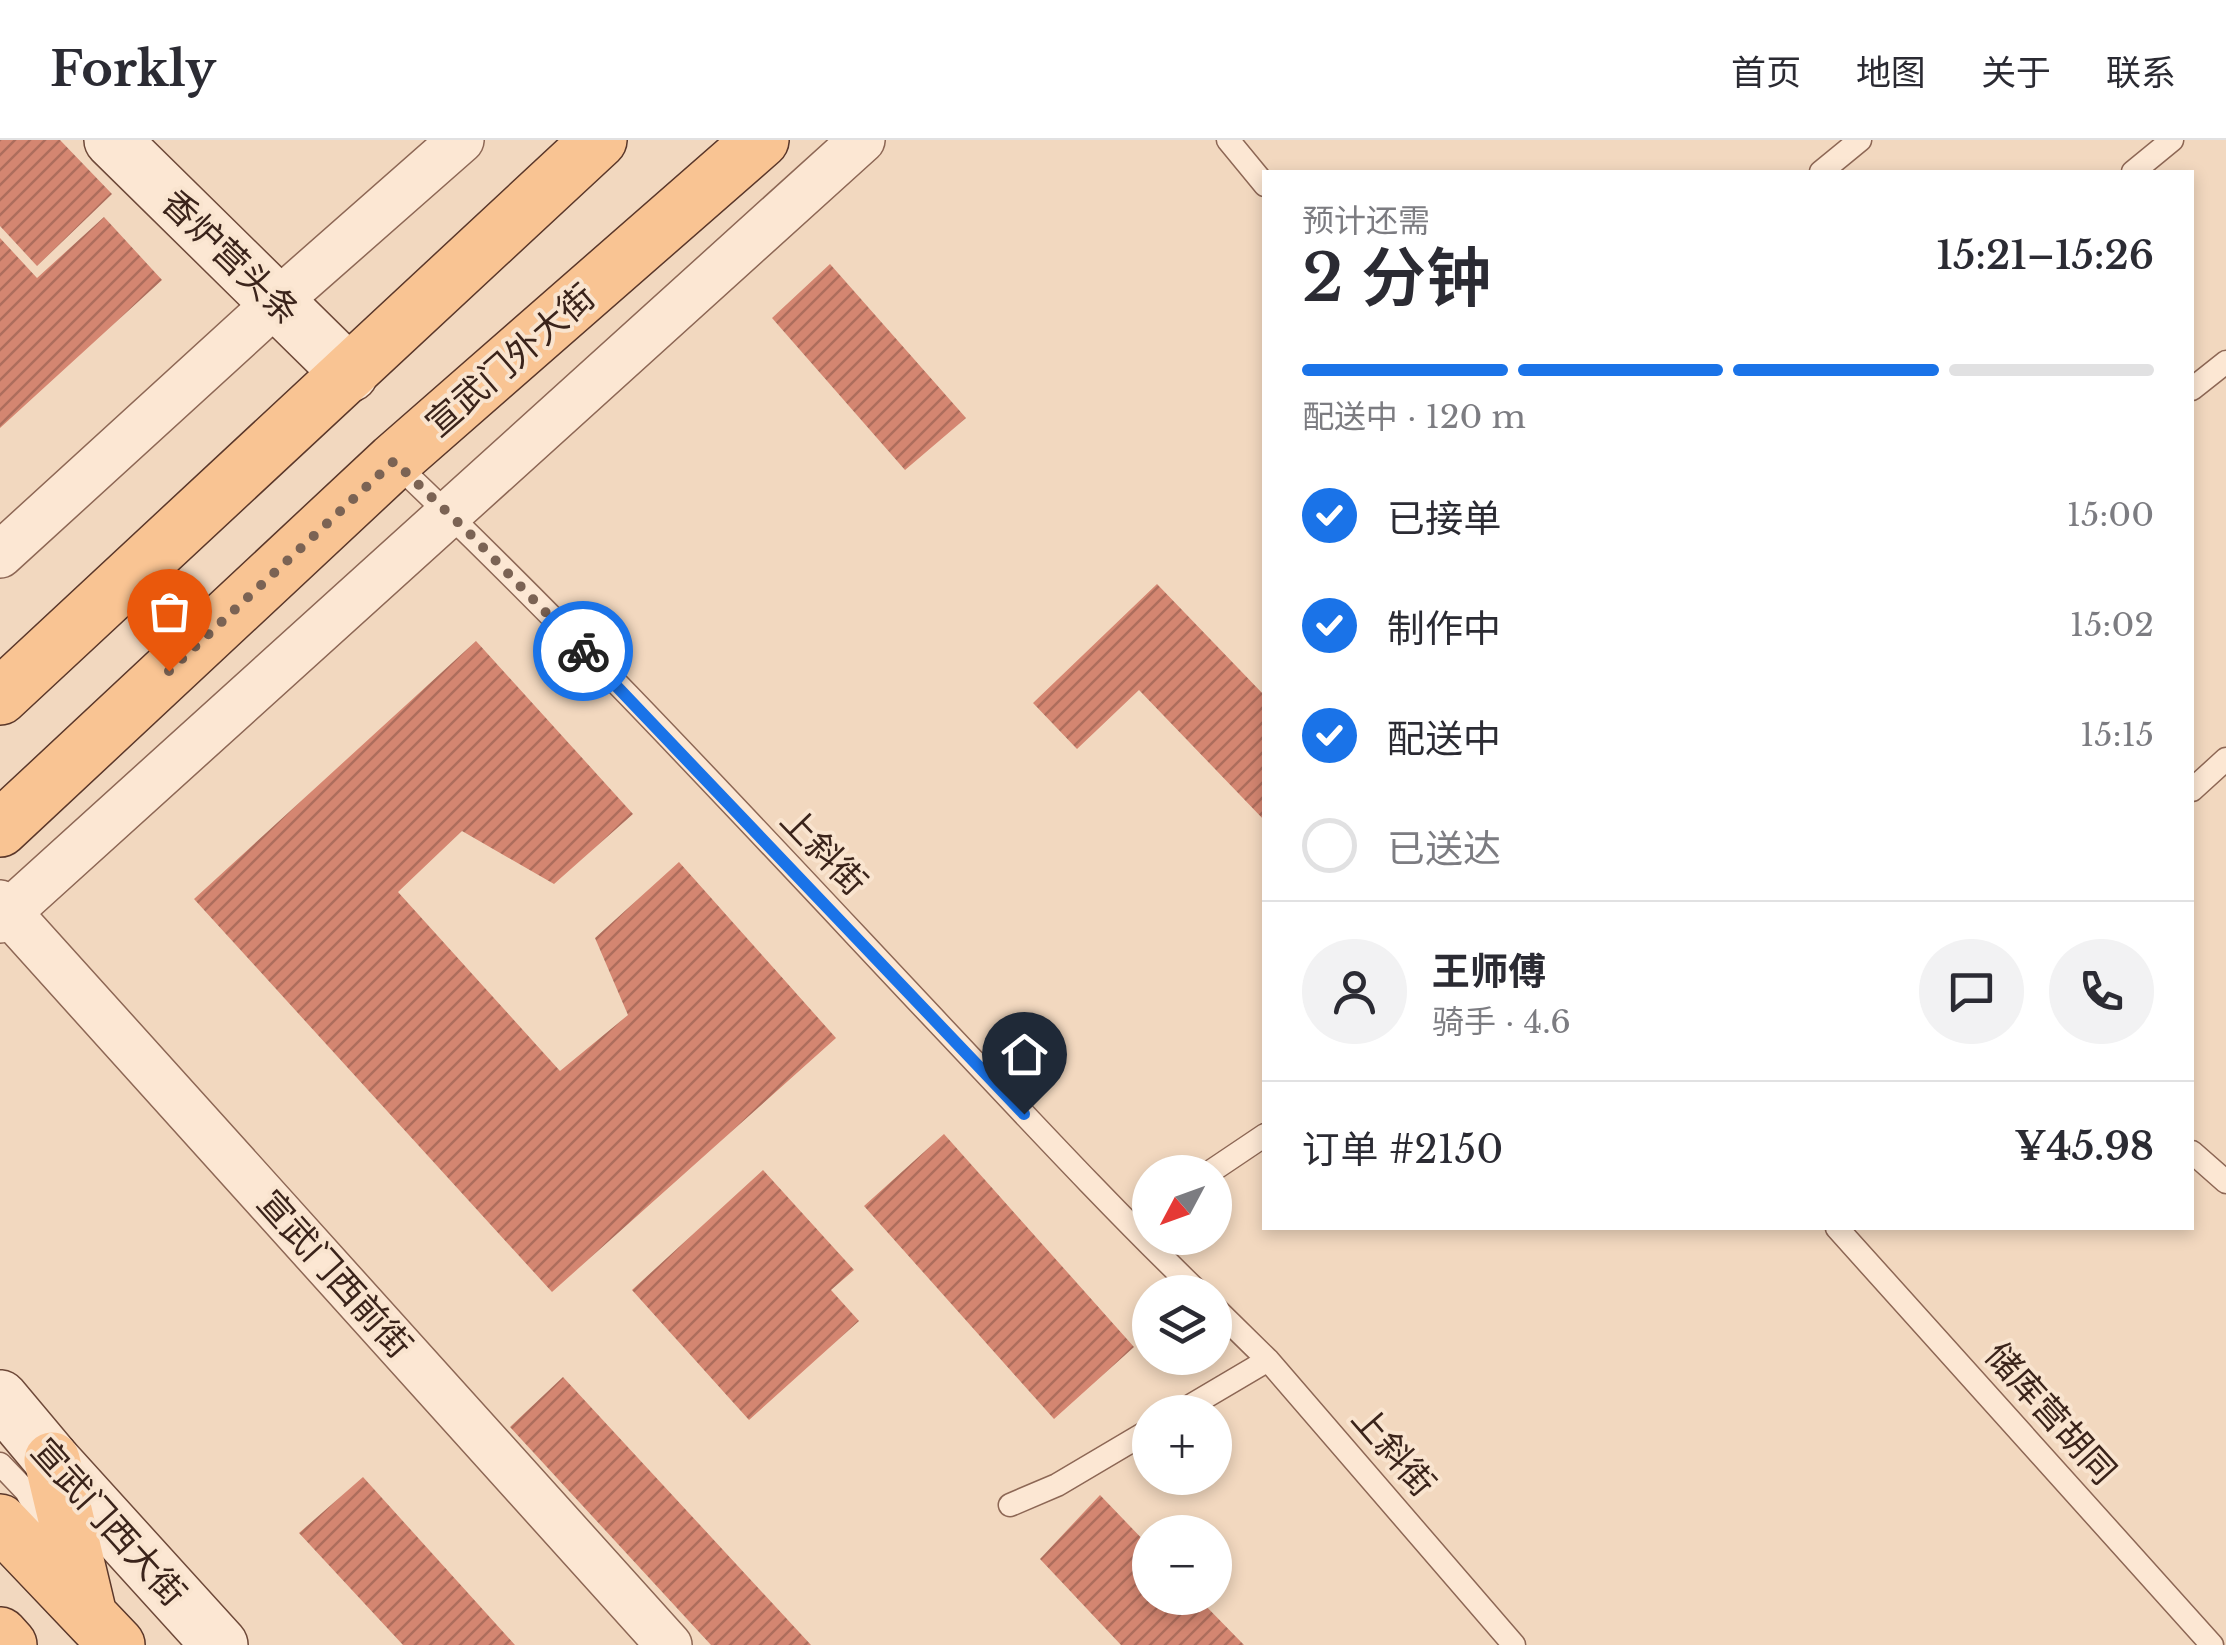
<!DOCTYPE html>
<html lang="zh">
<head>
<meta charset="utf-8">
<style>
	:root { --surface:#fff; --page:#f2f2f3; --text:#2b2b33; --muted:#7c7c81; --line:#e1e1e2; --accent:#1a73e8 }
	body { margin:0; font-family:"Libre Baskerville","Noto Sans SC",serif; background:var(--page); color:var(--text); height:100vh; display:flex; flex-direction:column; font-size:38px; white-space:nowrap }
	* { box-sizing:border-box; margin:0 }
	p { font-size:32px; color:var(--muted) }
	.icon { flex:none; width:55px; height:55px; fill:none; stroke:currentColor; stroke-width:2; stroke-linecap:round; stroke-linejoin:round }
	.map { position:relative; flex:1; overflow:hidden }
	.panel { position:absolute; left:1262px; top:30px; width:932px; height:1060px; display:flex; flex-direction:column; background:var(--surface); border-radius:0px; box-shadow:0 5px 15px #0003 }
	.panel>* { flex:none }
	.needle { width:65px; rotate:229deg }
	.buttons { position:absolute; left:1132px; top:1015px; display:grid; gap:20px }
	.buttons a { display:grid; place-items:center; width:100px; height:100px; border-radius:50%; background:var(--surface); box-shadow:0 5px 15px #0003; font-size:50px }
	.pin { position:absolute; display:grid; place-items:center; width:85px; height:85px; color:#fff; margin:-102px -42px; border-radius:50% 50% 50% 0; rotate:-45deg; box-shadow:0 0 10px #0007 }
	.pin .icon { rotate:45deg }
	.courier { position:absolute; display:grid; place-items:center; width:100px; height:100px; margin:-50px; border:8px solid #1a73e8; border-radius:50%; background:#fff; color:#222; box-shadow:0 2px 12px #0007 }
	.overview em { font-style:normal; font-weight:600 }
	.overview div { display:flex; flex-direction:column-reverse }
	.overview { display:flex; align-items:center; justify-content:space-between; height:170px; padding:0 40px }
	h1 { font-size:65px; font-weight:600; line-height:75px }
	.bar { display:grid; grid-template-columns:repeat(4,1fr); gap:15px 10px; align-content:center; height:120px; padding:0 40px }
	.bar i { height:12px; border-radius:8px; background:var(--line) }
	.bar .on { background:var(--accent) }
	.bar p { grid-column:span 4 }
	.line { display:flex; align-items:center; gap:25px; padding:0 40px; border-top:2px solid var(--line) }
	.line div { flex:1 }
	.round { display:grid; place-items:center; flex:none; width:105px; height:105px; border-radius:52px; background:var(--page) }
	ol { padding:0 40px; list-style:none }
	li { display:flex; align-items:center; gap:30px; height:110px }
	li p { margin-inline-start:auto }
	li .icon { padding:10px; border-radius:50%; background:var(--accent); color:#fff; stroke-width:4 }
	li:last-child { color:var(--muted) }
	li i { width:55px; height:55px; border:5px solid var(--line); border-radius:50% }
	header { display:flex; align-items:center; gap:60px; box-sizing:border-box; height:140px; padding:0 50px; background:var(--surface); border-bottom:2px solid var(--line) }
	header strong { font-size:48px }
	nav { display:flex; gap:55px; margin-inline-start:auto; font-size:35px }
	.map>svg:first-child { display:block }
	.building { fill:url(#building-hatch) }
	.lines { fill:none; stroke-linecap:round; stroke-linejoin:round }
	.lane-casing { stroke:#8d6755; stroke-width:25 }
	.street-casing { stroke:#8d6755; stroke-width:48 }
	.secondary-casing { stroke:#6e4939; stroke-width:58 }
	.primary-casing { stroke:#5a372a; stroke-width:58 }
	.lane { stroke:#fce7d3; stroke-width:22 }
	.street { stroke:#fce7d3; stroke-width:45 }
	.secondary { stroke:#fce7d3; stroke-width:55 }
	.primary { stroke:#f9c493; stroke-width:55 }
	.done { stroke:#7b6354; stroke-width:10; stroke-dasharray:0 18 }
	.route { stroke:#1a73e8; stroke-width:12 }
	.labels { text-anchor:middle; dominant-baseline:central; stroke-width:8; stroke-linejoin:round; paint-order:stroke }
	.street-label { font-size:35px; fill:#3b241b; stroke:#f9e4cf }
</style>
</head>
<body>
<header>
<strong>Forkly</strong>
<nav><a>首页</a><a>地图</a><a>关于</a><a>联系</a></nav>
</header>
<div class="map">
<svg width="2226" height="1505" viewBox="0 0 2226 1505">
	<defs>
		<pattern id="building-hatch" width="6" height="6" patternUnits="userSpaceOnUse" patternTransform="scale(2.5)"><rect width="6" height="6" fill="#d48671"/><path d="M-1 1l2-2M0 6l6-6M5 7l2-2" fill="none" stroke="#ad6d5c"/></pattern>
	</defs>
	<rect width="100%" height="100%" fill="#f2d8bf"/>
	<!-- building -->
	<path class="building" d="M0,0H60L112,54L37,126L0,86Z
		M104,77L162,140L0,288V98L37,138Z
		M830,124L966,278L905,330L772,178Z
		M1157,444L1265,556V681L1139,550L1077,609L1033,563Z
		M476,501L633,674L554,744L462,691L398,752L560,931L628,875L595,798L679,722L836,898L552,1152L194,759Z
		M944,994L1134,1207L1054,1279L864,1066Z
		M763,1030L854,1130L831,1150L859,1181L749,1280L632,1150Z
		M563,1237L811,1505H711L510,1287Z
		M363,1337L515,1505H403L299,1393Z
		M1100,1355L1150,1407V1458H1198L1244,1505H1121L1040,1419Z"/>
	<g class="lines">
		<defs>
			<path id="lane" d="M1228,0L1265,45
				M1821,32L1860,0
				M2133,32L2172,0
				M2192,249L2226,222
				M394,322C584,502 762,696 941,886C1026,976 1110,1067 1198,1152
				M2192,650L2226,619
				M2192,1012L2226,1042
				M1210,1032L1265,995
				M1837,1088L2212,1505
				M1215,1168L1268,1220L1514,1505
				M1180,1272L1268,1220
				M0,1324L26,1351L49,1395
				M1010,1365L1057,1345L1150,1290"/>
			<path id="street" d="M0,415L277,162L461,0
				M0,763L669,1505
				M0,780L862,0"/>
			<path id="secondary" d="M112,0L350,234
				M0,1258L52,1320L220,1505"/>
			<path id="primary" d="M0,557L599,0
				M0,689L394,321L761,0
				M52,1320L88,1471
				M0,1382L117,1505
				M0,1495L9,1505"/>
		</defs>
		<!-- lane casing -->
		<use href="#lane" class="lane-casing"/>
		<!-- street casing -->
		<use href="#street" class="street-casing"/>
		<!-- secondary casing -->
		<use href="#secondary" class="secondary-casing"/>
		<!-- primary casing -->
		<use href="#primary" class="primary-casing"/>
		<!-- lane -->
		<use href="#lane" class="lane"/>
		<!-- street -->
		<use href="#street" class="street"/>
		<!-- secondary -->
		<use href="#secondary" class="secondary"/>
		<!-- primary -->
		<use href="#primary" class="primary"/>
	</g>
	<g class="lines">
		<!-- done -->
		<path class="done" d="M169,531L394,321L470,394L583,511"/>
		<!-- route -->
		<path class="route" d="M583,511L1024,974"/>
	</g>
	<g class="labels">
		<!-- street labels -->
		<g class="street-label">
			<text transform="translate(231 117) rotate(44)">香炉营头条</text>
			<text transform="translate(510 220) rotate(-41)">宣武门外大街</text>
			<text transform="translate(824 711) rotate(46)">上斜街</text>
			<text transform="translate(335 1134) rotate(48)">宣武门西前街</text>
			<text transform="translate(2051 1273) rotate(48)">储库营胡同</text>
			<text transform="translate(1394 1311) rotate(49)">上斜街</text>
			<text transform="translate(109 1382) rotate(48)">宣武门西大街</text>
		</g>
	</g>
</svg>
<div class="buttons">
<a><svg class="needle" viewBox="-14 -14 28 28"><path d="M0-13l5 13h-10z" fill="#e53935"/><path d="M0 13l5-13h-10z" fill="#7c7c81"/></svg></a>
<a><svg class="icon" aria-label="layers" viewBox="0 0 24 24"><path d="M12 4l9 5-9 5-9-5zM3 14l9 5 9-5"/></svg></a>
<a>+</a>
<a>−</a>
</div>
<div class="pin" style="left:169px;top:531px;background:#ea580c"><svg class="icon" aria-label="bag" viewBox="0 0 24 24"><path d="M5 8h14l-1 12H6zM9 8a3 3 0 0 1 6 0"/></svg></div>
<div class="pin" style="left:1024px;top:974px;background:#1f2937"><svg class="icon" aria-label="home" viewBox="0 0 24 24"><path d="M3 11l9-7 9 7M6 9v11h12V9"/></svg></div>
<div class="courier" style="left:583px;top:511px"><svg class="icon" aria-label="bike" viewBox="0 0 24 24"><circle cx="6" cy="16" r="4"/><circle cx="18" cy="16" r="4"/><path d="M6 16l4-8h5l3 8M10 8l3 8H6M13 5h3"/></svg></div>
<section class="panel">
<div class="overview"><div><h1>2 分钟</h1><p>预计还需</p></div><em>15:21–15:26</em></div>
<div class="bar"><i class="on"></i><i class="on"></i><i class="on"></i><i></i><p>配送中 · 120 m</p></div>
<ol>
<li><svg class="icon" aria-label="check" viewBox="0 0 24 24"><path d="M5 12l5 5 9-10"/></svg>已接单<p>15:00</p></li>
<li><svg class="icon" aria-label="check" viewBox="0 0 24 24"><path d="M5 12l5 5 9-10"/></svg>制作中<p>15:02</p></li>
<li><svg class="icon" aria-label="check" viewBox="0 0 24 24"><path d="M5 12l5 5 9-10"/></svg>配送中<p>15:15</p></li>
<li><i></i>已送达</li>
</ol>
<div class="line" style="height:180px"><a class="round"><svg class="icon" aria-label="person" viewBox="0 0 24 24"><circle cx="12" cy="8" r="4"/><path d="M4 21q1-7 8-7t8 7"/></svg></a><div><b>王师傅</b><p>骑手 · 4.6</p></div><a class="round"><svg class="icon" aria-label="chat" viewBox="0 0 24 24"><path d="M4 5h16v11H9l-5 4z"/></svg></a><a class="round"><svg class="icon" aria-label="phone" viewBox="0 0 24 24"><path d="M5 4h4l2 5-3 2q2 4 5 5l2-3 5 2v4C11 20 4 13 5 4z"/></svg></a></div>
<div class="line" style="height:130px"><div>订单 #2150</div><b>¥45.98</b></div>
</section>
</div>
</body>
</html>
